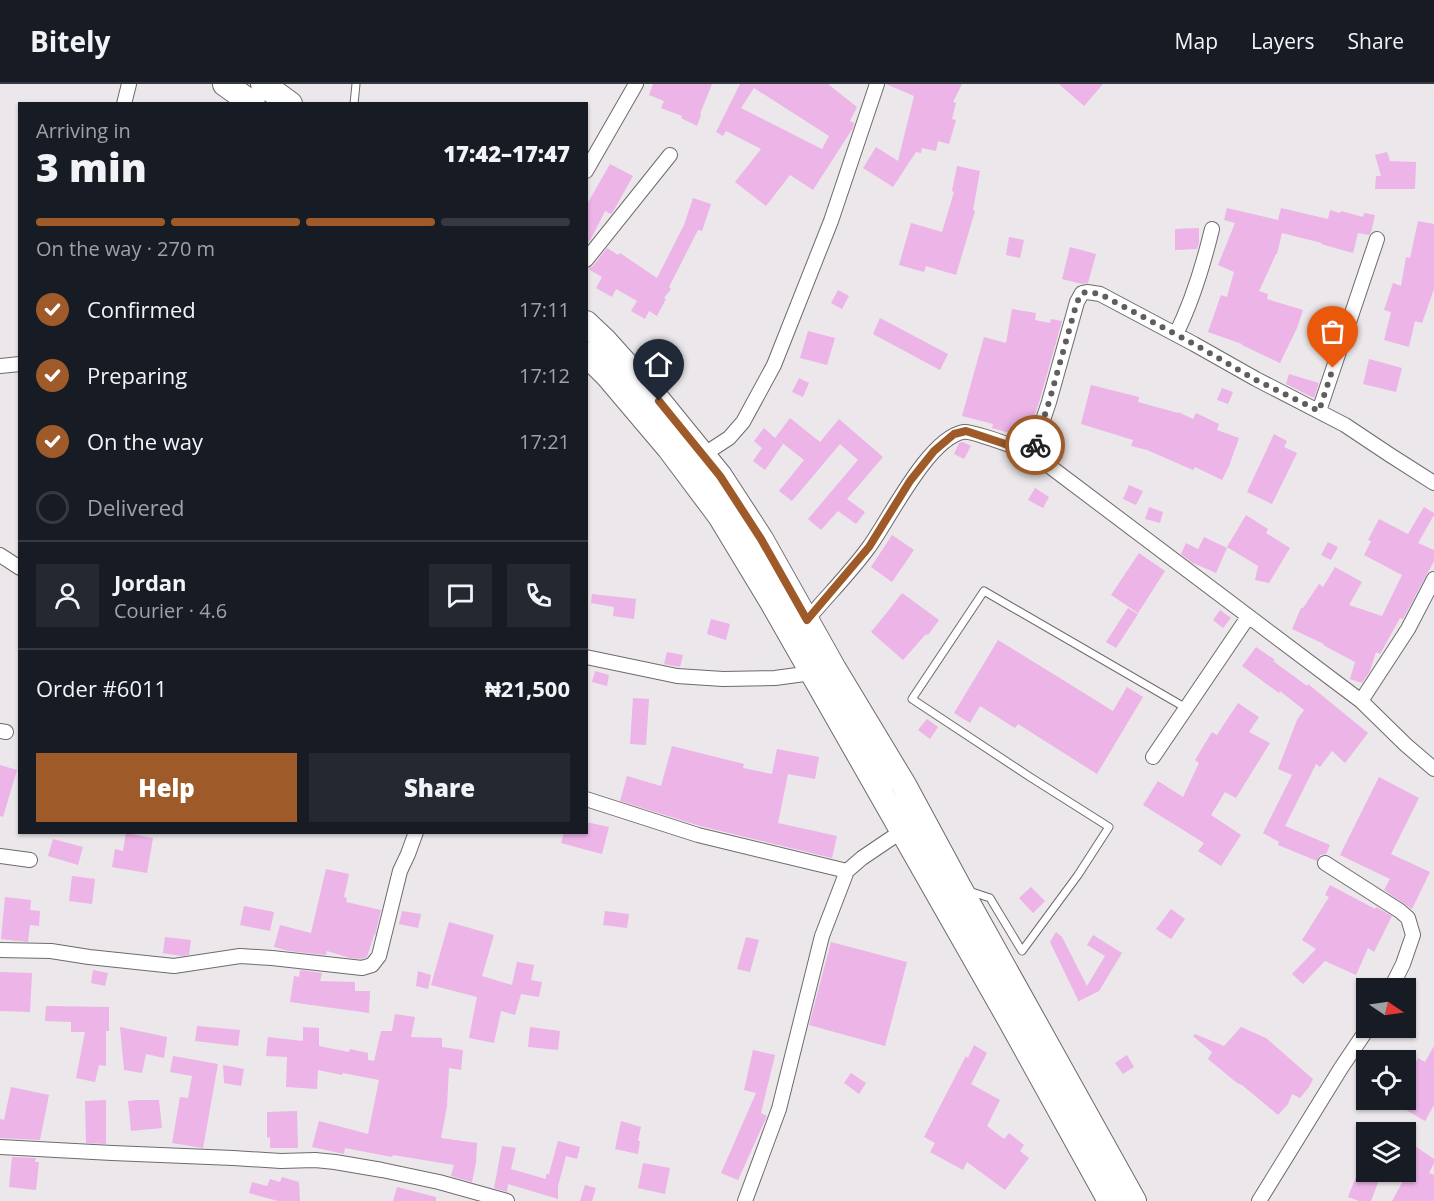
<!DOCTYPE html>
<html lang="en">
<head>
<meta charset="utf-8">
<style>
	:root { --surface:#171b24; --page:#242831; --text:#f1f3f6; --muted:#9ea1a6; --line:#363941; --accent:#9e5b29 }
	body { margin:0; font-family:"Open Sans",sans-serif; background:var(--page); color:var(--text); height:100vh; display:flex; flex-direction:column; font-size:22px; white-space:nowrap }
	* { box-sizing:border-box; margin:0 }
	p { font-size:20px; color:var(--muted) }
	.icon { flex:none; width:33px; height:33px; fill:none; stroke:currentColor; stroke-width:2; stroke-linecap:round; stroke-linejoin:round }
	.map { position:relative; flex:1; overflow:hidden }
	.sheet { position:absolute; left:18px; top:18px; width:570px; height:732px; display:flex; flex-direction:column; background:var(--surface); border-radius:0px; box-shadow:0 2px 4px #0004 }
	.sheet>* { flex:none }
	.needle { width:39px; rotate:103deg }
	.controls { position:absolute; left:1356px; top:894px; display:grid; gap:12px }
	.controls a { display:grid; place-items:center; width:60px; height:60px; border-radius:0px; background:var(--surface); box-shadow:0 2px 4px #0004; font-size:30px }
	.pin { position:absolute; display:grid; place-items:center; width:51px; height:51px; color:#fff; margin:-62px -26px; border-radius:50% 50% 50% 0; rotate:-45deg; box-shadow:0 0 6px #0007 }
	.pin .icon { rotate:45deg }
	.courier { position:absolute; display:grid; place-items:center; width:60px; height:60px; margin:-30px; border:4px solid #9e5b29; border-radius:50%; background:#fff; color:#222; box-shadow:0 2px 8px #0007 }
	.overview em { font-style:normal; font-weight:800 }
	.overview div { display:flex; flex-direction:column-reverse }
	.overview { display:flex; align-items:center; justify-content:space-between; height:102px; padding:0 18px }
	h1 { font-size:39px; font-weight:800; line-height:45px }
	.bar { display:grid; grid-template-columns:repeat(4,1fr); gap:9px 6px; align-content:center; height:72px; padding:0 18px }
	.bar i { height:8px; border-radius:4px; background:var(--line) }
	.bar .active { background:var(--accent) }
	.bar p { grid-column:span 4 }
	.line { display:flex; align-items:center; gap:15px; padding:0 18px; border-top:2px solid var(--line) }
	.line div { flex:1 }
	.round { display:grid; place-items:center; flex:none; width:63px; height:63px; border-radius:0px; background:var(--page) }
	ol { padding:0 18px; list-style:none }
	li { display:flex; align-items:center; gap:18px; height:66px }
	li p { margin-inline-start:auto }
	li .icon { padding:6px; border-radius:50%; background:var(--accent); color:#fff; stroke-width:4 }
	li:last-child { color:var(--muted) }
	li i { width:33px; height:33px; border:3px solid var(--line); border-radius:50% }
	.button { display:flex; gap:12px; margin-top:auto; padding:12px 18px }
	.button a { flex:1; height:69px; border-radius:0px; background:var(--accent); color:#fff; font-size:24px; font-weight:800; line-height:69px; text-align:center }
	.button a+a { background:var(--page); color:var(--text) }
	header { display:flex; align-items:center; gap:36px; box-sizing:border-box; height:84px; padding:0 30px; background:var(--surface); border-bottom:2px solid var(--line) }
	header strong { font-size:28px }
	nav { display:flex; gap:33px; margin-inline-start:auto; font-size:21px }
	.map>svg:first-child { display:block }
	.building { fill:#ecb4e7; fill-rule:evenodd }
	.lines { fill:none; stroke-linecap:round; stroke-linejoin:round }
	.lane-casing { stroke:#6e6b6d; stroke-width:9 }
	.street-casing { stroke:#6e6b6d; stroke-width:16 }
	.highway-casing { stroke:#6e6b6d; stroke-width:26 }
	.lane { stroke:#fff; stroke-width:7 }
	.street { stroke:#fff; stroke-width:14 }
	.highway { stroke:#fff; stroke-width:24 }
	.done { stroke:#5f5d5f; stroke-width:6; stroke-dasharray:0 10.8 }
	.route { stroke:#9e5b29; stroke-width:8 }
</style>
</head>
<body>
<header>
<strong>Bitely</strong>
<nav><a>Map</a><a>Layers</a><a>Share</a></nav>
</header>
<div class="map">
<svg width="1434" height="1117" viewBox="0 0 1434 1117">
	<rect width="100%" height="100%" fill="#ebe7ea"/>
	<!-- building -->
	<path class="building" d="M653,0H712L700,30L701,31L697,42L681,34L682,32L661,24L664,17L649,11Z
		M740,0H828L857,23L850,37L854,39L853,44L813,106L790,91L766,122L735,98L761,65L726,47L723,52L716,48ZM754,4L829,52L822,65L741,24Z
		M886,0H962L953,18L956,19L952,35L956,36L949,60L938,57L936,67L922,64L921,69L916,68L893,103L863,84L876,63L898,77L914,12Z
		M1059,0H1103L1084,22Z
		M1387,68L1390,77L1416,78L1415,105H1375L1376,92H1381L1375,71Z
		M610,80L633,92L614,126L611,130L605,127L591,155L586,161V122Z
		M957,82L980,87L973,126L975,127L956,191L926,182L924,188L899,181L911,139L942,148L954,108L952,107Z
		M693,114L711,120L702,147L698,146L669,203L671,205L664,214L666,215L657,232L649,227L645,235L631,227L637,217L616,205L612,213L596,204L602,193L588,185L593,182L607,164L618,171L620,169L657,194L684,141Z
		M1227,124L1278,136L1281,124L1328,135L1330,126L1340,129L1341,127L1363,133L1364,129L1375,131L1371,148L1369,151L1358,149L1353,169L1321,160L1322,159L1282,149L1277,170H1276L1259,207L1268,210L1267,215L1303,226L1297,244L1280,279L1242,261V260L1208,248L1221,211L1227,213L1234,188L1218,181L1235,139L1224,136Z
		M1418,137L1434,140V205L1422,239L1415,237L1409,263L1384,256L1391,228L1384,226L1393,199L1401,202L1406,173L1410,174Z
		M1199,144V159L1197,165L1175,166V145Z
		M1009,153L1024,156L1020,174L1006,171Z
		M1070,163L1096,170L1088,199L1082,200L1062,195Z
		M838,206L849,212L842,225L831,219Z
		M1012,225L1036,229L1035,236L1050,239L1051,235L1062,237L1040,315L1026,357L1016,354L1017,351L992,344L993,340L962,332L984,253L1006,259Z
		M880,234L948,270L940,286L873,250Z
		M808,247L835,254L827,281L800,274Z
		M1369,275L1402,284L1396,308L1363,300Z
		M1289,290L1319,299L1314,314L1286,300Z
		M799,294L809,299L803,313L792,308Z
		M1091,301L1139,313L1138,318L1178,329V328L1193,335L1196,329L1219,340L1217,346L1239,354L1229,382L1222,396L1195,383L1193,386L1147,366L1131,362L1133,356L1081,340Z
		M1222,304L1233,308L1228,320L1217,316Z
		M790,334L820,358L839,335L883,373L847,415L865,428L856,440L838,427L821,446L808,435L858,376L840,360L792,417L779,407L804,376L776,354L783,360L765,386L753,377L762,364L754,357L764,344L775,354Z
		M1274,350L1287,357L1284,363L1297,369L1272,420L1247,408Z
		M963,358L971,362L964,375L954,370L959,359Z
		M1129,401L1143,407L1136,421L1123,415Z
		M1035,404L1049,413L1043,424L1028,416Z
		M1149,423L1163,428L1160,439L1145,435Z
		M1424,423L1434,429V431L1418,459L1434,466V477L1403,535L1400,534L1380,570L1376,568L1370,587L1362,599L1350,595L1355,578L1323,561L1324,560L1292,545L1301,524H1303L1319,500L1323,503L1335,483L1362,498L1349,521L1382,532L1402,491L1364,471L1371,457L1368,456L1379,435L1408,450Z
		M1246,431L1268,445L1266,449L1290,464L1269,499L1255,496L1258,482L1227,463Z
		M892,451L914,466L892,498L871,483Z
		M1204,453L1227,464L1216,489L1191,478L1181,470L1186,459L1198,465Z
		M1328,458L1338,463L1331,476L1321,471Z
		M1139,469L1165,487L1138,529L1111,511Z
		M902,509L939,536L928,551L926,550L903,576L871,548L889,526Z
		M592,510L636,515L634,535L613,532L614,523L591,519Z
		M1128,524L1138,530L1116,564L1106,558Z
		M1220,526L1231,534L1223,544L1213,536Z
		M711,535L730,540L726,556L707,550Z
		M998,556L1113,627L1127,603L1143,613L1097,690L1018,640L1015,644L980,622L970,639L954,629Z
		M1256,563L1275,576L1273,577L1307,602L1308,600L1368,649L1345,679L1332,667L1320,683L1316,680L1285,742L1330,761L1326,770L1320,771L1317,777L1278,761L1279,758L1263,749L1292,691L1278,685L1297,636L1304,626L1280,607L1279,609L1242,582Z
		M667,568L683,571L680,583L664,580Z
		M595,587L609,591L607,602L592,598Z
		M633,614L649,615L646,661L630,660Z
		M1238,619L1259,633L1249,648L1270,659L1236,714L1225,708L1211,731L1241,751L1221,782L1198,767L1204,759L1143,721L1158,697L1183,713L1199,679L1195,676L1212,648L1217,651Z
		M927,635L938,643L930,655L918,646Z
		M672,662L744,680L743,684L772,690L777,665L819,673L815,695L788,690L778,739L837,752L832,774L700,742L620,717L627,692L661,702Z
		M0,681L17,686L3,733L0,732Z
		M1379,693L1419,714L1391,770L1430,788L1412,825L1384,806L1390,795L1340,771Z
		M586,738L609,743L602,770L561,759L564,748H586Z
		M126,749L153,754L147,789L112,783L115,765L123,767Z
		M53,755L83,763L78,781L48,772Z
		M326,785L349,790L344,813L347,814L346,818L381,826L375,851H374L367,873L361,875L350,874L327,867L326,871L289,867L274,863L280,841L311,849Z
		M72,792L95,795L92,820L69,817Z
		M1330,801L1375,825L1376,823L1392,832L1374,868L1368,864L1356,891L1325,877L1303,900L1292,890L1316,865L1302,856L1329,813L1325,811Z
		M1031,803L1045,817L1033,829L1019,814Z
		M5,813L31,816L30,826L40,827L39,842L30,841L28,858L1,855Z
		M244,822L274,828L270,847L240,841Z
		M1171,825L1185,835L1171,855L1156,845Z
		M402,827L421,830L418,844L399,840Z
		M605,827L629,830L627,844L603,841Z
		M449,838L494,851L482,892L512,901L517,878L534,881L531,896L542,898L539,913L521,910L515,931L501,927L494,959L469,954L477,913L431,901Z
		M1056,848L1062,853L1087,902L1105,872L1087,861L1093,851L1122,869L1099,907L1077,918L1078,916L1050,858Z
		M165,853L191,856L189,871L182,872L163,869Z
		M746,853L759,856L750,888L737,885Z
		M831,858L907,878L885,962L809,941Z
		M93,886L108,889L105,902L91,899Z
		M300,886L322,889L320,897L355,898V907H370L369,929L290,918L294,892L299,893Z
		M418,887L431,891L428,905L416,902Z
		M0,888L32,889L30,928L0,927Z
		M46,922L109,923V947H106V982L99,981L95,998L76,994L85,948H71V938L45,937Z
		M395,930L415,933L411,953L442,954V963L463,966L461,986L449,984L447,1022L441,1054L477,1059L476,1079L472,1098L451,1092L454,1081L393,1071L392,1073L345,1064L344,1070L312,1063L319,1037L368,1050L379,996L343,989L342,991L318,986L317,1005L286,1003L287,973L266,972L268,953L303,957V943L319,944V962L349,968L350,965L368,969V976L374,977L381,947H392Z
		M197,942L240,946L238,962L195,957Z
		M120,943L167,953L164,974L146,970L142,989L124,986Z
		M530,943L560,947L558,966L528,963Z
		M1241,943L1266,954L1313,995L1309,1003L1300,1014L1292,1010L1288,1020L1278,1031L1242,1001L1237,999L1208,975L1212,968L1193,952L1195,950L1224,962Z
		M974,961L987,969L971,1000L1000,1016L987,1042L1004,1055L1009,1049L1024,1061L1020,1067L1029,1074L1005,1106L967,1078L963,1086L930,1068L935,1059L924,1053L966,972L968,974Z
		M1434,962V1021L1425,1037L1403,1024L1416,1000L1406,995L1418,974L1425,978Z
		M753,966L775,971L761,1029L767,1032L738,1096L721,1089L756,1009L744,1006Z
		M1127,971L1134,983L1123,990L1115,979Z
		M173,972L218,980L203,1064L172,1059L180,1013L188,1014L192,992L170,988Z
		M223,981L244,985L241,1002L224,999Z
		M851,989L866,999L859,1010L844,999Z
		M11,1003L49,1011L40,1056L0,1054V1035L4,1036Z
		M106,1016V1060L86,1059L85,1017Z
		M137,1016H159L162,1044L131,1047L128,1017Z
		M297,1027L298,1064H270V1053L267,1054V1028Z
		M621,1037L641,1043L638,1057H640L638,1070L615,1065Z
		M1406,1056L1434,1075V1079L1429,1089L1434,1091V1117H1392L1414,1077L1406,1072Z
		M558,1057L580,1063L577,1075L566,1072L558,1102V1115L508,1100L507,1108L494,1104L502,1062L516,1064L511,1085L546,1095V1090H549Z
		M12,1073L36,1074L35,1078H39L36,1106L9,1103Z
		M643,1079L670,1084L665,1110L638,1104Z
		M1358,1088H1382L1371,1117H1359L1348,1113Z
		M282,1093L299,1098L300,1117H278L249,1109L252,1098L267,1102L270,1095L280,1098Z
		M585,1101L596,1104L592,1117H580Z
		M397,1103L436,1113V1117H393Z"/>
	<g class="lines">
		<defs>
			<path id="lane" d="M354,20L356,0
				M969,807L990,814L1022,867L1078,791L1109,743L1030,693L912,615L984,507L1186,624"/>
			<path id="street" d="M124,20L129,0
				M586,87L636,0
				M586,176L670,71
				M1176,250C1193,216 1203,182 1212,145
				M0,282L20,280
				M1319,327L1377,155
				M1032,369L1361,617L1406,661L1434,685
				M703,371L729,354L743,338L774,281L831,137L877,0
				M0,471L20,484
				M807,536C827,512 851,488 869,463C890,434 928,355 963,348C971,346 1020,365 1032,369L1049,318L1077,218L1082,209L1087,208L1100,210L1194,260L1256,295L1345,341L1390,371L1434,399
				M586,573L677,592L723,595L775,594L812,589
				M1361,617L1408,545L1434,495
				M0,647L6,648
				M1153,673L1248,533
				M586,715L698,751L847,787
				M0,772L30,776
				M1325,779L1400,827L1408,834L1413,851L1403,880L1391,904
				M0,866L51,867L89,873L174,882L240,872L272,874L362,884L372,881L379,872L400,787L408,770L416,748
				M0,1063L112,1069L233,1074L281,1077L315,1076L335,1078L382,1086L439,1098L507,1117
				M745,1117L779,1025L822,852L847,787L862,774L902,747
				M1259,1117L1341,984L1368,944"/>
			<path id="highway" d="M225,0L253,20
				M263,0L290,20
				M586,239L605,257L659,317L720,392L761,455L834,585L904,701L959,803L1134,1117
				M586,270L608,292L669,364L720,432L772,518L1010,936L1110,1117"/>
		</defs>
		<!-- lane casing -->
		<use href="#lane" class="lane-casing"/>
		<!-- street casing -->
		<use href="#street" class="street-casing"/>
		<!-- highway casing -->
		<use href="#highway" class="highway-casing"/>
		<!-- lane -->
		<use href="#lane" class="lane"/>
		<!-- street -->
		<use href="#street" class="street"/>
		<!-- highway -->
		<use href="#highway" class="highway"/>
	</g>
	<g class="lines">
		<!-- done -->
		<path class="done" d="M1035,361L1049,318L1077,218L1082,209L1087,208L1100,210L1194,260L1256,296L1319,327L1333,284"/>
		<!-- route -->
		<path class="route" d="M659,317L720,392L761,455L807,536L869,463L910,397L934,367L954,350L966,347L1032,369L1035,361"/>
	</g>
</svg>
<div class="controls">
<a><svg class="needle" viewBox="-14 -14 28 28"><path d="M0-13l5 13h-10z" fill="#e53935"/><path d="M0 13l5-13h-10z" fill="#9ea1a6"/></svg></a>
<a><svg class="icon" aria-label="locate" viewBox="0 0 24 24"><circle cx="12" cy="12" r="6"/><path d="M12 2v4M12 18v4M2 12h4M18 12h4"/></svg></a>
<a><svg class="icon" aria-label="layers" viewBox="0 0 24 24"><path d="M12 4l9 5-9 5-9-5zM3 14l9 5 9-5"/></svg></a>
</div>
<div class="pin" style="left:1333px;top:284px;background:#ea580c"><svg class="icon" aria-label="bag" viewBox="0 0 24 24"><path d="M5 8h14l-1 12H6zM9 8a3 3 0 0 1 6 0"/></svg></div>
<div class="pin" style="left:659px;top:317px;background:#1f2937"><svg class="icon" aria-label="home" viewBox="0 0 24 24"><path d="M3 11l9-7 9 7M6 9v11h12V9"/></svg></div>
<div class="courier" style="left:1035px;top:361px"><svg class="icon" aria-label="bike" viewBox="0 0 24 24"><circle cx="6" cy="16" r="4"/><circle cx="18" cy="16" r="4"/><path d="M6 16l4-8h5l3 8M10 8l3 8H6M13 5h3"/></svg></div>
<section class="sheet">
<div class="overview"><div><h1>3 min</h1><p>Arriving in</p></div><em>17:42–17:47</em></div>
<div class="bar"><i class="active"></i><i class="active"></i><i class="active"></i><i></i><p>On the way · 270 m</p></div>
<ol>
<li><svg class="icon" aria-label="check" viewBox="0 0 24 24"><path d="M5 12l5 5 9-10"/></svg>Confirmed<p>17:11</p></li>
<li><svg class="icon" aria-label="check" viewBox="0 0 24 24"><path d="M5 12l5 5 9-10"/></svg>Preparing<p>17:12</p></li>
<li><svg class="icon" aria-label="check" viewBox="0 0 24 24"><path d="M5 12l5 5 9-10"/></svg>On the way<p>17:21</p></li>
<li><i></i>Delivered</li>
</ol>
<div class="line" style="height:108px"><a class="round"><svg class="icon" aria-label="person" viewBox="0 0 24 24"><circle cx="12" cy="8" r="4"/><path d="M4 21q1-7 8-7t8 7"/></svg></a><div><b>Jordan</b><p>Courier · 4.6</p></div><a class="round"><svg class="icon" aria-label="chat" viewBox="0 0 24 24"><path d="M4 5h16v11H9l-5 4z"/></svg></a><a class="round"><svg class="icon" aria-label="phone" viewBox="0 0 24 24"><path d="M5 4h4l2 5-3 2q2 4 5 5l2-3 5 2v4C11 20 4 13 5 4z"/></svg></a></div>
<div class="line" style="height:78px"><div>Order #6011</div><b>₦21,500</b></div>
<div class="button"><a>Help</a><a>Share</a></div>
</section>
</div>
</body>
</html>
